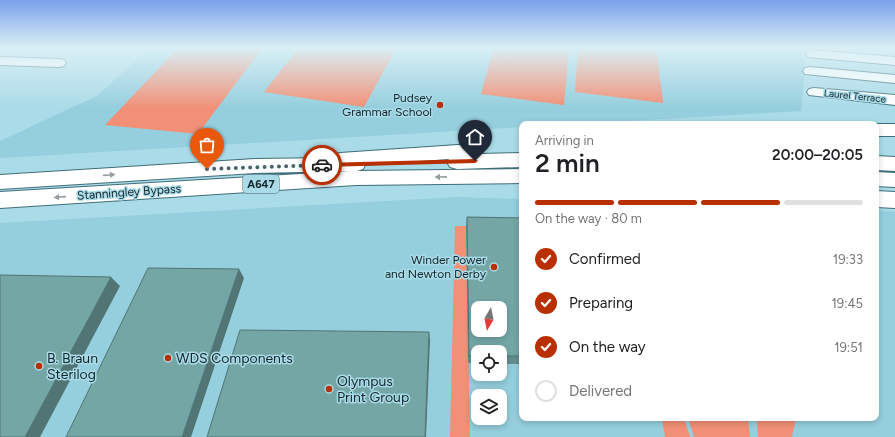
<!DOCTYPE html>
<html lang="en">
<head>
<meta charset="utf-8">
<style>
	:root { --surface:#fff; --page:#f2f2f2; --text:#202124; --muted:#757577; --line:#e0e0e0; --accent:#b93000 }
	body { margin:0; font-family:Figtree,sans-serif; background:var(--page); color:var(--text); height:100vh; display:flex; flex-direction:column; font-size:15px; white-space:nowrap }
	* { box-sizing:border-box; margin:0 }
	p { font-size:13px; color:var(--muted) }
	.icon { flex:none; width:22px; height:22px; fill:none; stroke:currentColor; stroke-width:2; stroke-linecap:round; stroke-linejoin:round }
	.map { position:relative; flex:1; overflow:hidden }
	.drawer { position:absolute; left:519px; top:121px; width:360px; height:300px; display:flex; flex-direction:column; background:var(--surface); border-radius:8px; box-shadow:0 2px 6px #0003 }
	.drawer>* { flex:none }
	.needle { width:26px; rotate:190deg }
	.tools { position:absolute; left:471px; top:301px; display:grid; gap:8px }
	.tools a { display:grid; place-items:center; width:36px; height:36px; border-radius:8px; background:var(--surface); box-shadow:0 2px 6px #0003; font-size:20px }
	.pin { position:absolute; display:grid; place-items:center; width:34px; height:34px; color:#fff; margin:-41px -17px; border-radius:50% 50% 50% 0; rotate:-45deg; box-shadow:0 0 4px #0007 }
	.pin .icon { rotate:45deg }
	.courier { position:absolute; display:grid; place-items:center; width:40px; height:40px; margin:-20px; border:3px solid #b93000; border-radius:50%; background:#fff; color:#222; box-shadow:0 1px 5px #0007 }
	.headline em { font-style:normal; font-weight:600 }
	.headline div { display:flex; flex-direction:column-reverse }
	.headline { display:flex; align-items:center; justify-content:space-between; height:68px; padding:0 16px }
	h1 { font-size:26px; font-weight:600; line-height:30px }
	.bar { display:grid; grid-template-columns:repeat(4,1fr); gap:6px 4px; align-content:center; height:48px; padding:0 16px }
	.bar i { height:5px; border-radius:3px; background:var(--line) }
	.bar .active { background:var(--accent) }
	.bar p { grid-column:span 4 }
	ol { padding:0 16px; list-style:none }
	li { display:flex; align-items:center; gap:12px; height:44px }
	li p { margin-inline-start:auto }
	li .icon { padding:4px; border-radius:50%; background:var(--accent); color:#fff; stroke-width:4 }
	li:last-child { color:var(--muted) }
	li i { width:22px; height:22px; border:2px solid var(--line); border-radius:50% }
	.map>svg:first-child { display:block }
	.built { fill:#95cedd; fill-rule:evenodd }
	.green { fill:#f19076 }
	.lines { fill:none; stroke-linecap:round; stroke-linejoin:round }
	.minor-casing { stroke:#3f6d79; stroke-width:2 }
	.highway-casing { stroke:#3f6d79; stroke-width:2 }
	.minor { fill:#fff; fill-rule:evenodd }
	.highway { fill:#fff; fill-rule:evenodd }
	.wall { fill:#648f8f }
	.shaded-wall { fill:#517474 }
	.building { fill:#74a6a6; stroke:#517474; fill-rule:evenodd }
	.oneway { fill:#959da0 }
	.route { fill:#b93000 }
	.done { stroke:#48656d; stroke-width:4; stroke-dasharray:0 7.2 }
	.poi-dot { fill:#b93000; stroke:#aadbe8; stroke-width:1.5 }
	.labels { text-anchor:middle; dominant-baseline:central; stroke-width:3; stroke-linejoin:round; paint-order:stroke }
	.far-street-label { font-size:10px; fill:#13262b; stroke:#aadbe8 }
	.shield { fill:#aadbe8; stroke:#405c64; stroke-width:1 }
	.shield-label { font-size:11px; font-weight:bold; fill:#13262b }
	.poi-label { font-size:12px; fill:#13262b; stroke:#aadbe8; text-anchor:end }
	.street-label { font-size:12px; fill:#13262b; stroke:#aadbe8 }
	.near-poi-label { font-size:14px; fill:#13262b; stroke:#aadbe8; text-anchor:start }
</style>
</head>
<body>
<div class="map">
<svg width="895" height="437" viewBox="0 0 895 437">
	<rect width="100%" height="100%" fill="#aadbe8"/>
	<!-- built -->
	<path class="built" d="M151,47H805V71L801,111L578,124H522V127L0,158V141L97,96Z
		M457,197L522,199V418H876V210L895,212V437H0V223ZM478,308H500V330H478ZM478,352H500V374H478ZM478,396H500V418H478Z"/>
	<!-- green -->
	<path class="green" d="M179,47H263L198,134L105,125Z
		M299,47H397L364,107L264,92Z
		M494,47H569L564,105L481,94Z
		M578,47H656L663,103L575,92Z
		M455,226H466L470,437H450Z
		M662,418H684L690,437H665Z
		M688,418H748L750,437H694Z
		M757,418H796L792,437H758Z"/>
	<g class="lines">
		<defs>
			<path id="minor" d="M813,50L895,57V65L808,57L806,54L808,51Z
				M0,57L59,59L64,60L66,63L64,66L59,67L0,65Z
				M810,67L895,75V83L805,74L803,71L805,68Z
				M814,88L895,95V105L809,95L807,92L809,89Z"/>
			<path id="highway" d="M876,124H895V136H876Z
				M473,144L480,146L483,151L481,154L522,153V167L457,169L450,167L447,162L449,159L365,165L363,169L357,171L522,169V183L356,185L0,208V192L350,171L255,173L0,189V175L255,159L332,158L333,155L340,153Z
				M876,156L895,157V171L876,170Z
				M876,172L895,173V187L876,186Z
				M876,191L895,192V208L876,207Z"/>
		</defs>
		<!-- minor casing -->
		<use href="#minor" class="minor-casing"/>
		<!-- highway casing -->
		<use href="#highway" class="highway-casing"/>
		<!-- minor -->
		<use href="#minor" class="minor"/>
		<!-- highway -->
		<use href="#highway" class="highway"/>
	</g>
	<!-- wall -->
	<path class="wall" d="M467,217L522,218V364H500V352H478V363H468L466,226Z"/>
	<!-- shaded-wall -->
	<path class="shaded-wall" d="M239,269L244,278L191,437H182Z
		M111,277L120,286L40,437H25Z
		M429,332L430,340L426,437H425Z"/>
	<!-- building -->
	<path class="building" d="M467,217L522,218V356H500V352H478V356H469ZM478,308H500V330H478Z
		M148,268L239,269L182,437H66Z
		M0,275L111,277L25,437H0Z
		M240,330L429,332L425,437H207Z"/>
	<!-- one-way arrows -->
	<defs><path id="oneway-solid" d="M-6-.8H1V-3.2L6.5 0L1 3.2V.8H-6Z"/></defs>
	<g class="oneway">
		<use href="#oneway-solid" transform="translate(109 175) rotate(-4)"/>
		<use href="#oneway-solid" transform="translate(441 177) rotate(179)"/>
		<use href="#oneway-solid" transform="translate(60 197) rotate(176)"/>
	</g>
	<!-- sky -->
	<linearGradient id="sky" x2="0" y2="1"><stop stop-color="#7aa1eb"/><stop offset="0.44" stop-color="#d9eff5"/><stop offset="1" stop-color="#d9eff5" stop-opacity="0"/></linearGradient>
	<rect width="895" height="108" fill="url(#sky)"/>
	<!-- route -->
	<path class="route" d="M475,159L478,161L475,163L322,167L320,165L322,163Z"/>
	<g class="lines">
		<!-- done -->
		<path class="done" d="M207,169L322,165"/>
	</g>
	<!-- markers -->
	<g class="poi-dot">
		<circle cx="440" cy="105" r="4"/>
		<circle cx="494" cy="267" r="4"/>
		<circle cx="168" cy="358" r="4"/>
		<circle cx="39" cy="366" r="4"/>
		<circle cx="329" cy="389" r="4"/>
	</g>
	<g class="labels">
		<!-- far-street labels -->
		<g class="far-street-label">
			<text transform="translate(855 96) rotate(6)">Laurel Terrace</text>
		</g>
		<!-- shield labels -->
		<rect class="shield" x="243" y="175" width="36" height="18" rx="3"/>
		<g class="shield-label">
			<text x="261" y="184">A647</text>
		</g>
		<!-- poi labels -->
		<g class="poi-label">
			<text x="432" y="98">Pudsey<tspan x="432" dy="14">Grammar School</tspan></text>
			<text x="486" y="260">Winder Power<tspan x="486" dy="14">and Newton Derby</tspan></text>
		</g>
		<!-- street labels -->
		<g class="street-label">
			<text transform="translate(129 192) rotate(-4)">Stanningley Bypass</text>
		</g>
		<!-- near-poi labels -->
		<g class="near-poi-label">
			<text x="47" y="358">B. Braun<tspan x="47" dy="16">Sterilog</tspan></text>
			<text x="176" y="358">WDS Components</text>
			<text x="337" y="381">Olympus<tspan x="337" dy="16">Print Group</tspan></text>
		</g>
	</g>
</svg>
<div class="tools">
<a><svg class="needle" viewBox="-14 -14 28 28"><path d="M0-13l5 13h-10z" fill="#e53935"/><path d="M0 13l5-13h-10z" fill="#757577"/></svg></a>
<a><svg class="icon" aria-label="locate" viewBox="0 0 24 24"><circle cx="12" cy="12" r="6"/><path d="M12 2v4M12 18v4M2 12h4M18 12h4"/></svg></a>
<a><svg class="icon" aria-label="layers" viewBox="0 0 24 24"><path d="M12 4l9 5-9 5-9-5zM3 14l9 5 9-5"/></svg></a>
</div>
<div class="pin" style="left:207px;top:169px;background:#ea580c"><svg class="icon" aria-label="bag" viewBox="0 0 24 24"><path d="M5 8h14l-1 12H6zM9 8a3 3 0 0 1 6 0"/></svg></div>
<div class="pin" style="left:475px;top:161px;background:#1f2937"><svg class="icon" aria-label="home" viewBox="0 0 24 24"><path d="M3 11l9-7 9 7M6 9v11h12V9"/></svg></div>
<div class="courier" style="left:322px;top:165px"><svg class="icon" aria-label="car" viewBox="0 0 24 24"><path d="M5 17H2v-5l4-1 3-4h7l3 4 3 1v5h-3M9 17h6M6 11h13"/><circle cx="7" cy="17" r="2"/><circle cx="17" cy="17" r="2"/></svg></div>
<section class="drawer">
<div class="headline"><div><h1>2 min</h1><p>Arriving in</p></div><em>20:00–20:05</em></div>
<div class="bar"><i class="active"></i><i class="active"></i><i class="active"></i><i></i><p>On the way · 80 m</p></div>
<ol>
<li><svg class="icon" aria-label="check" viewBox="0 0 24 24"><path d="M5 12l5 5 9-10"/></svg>Confirmed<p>19:33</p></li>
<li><svg class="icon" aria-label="check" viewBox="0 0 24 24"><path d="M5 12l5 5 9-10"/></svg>Preparing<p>19:45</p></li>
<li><svg class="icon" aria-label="check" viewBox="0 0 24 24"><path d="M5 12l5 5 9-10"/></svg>On the way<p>19:51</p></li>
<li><i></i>Delivered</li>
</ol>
</section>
</div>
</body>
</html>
